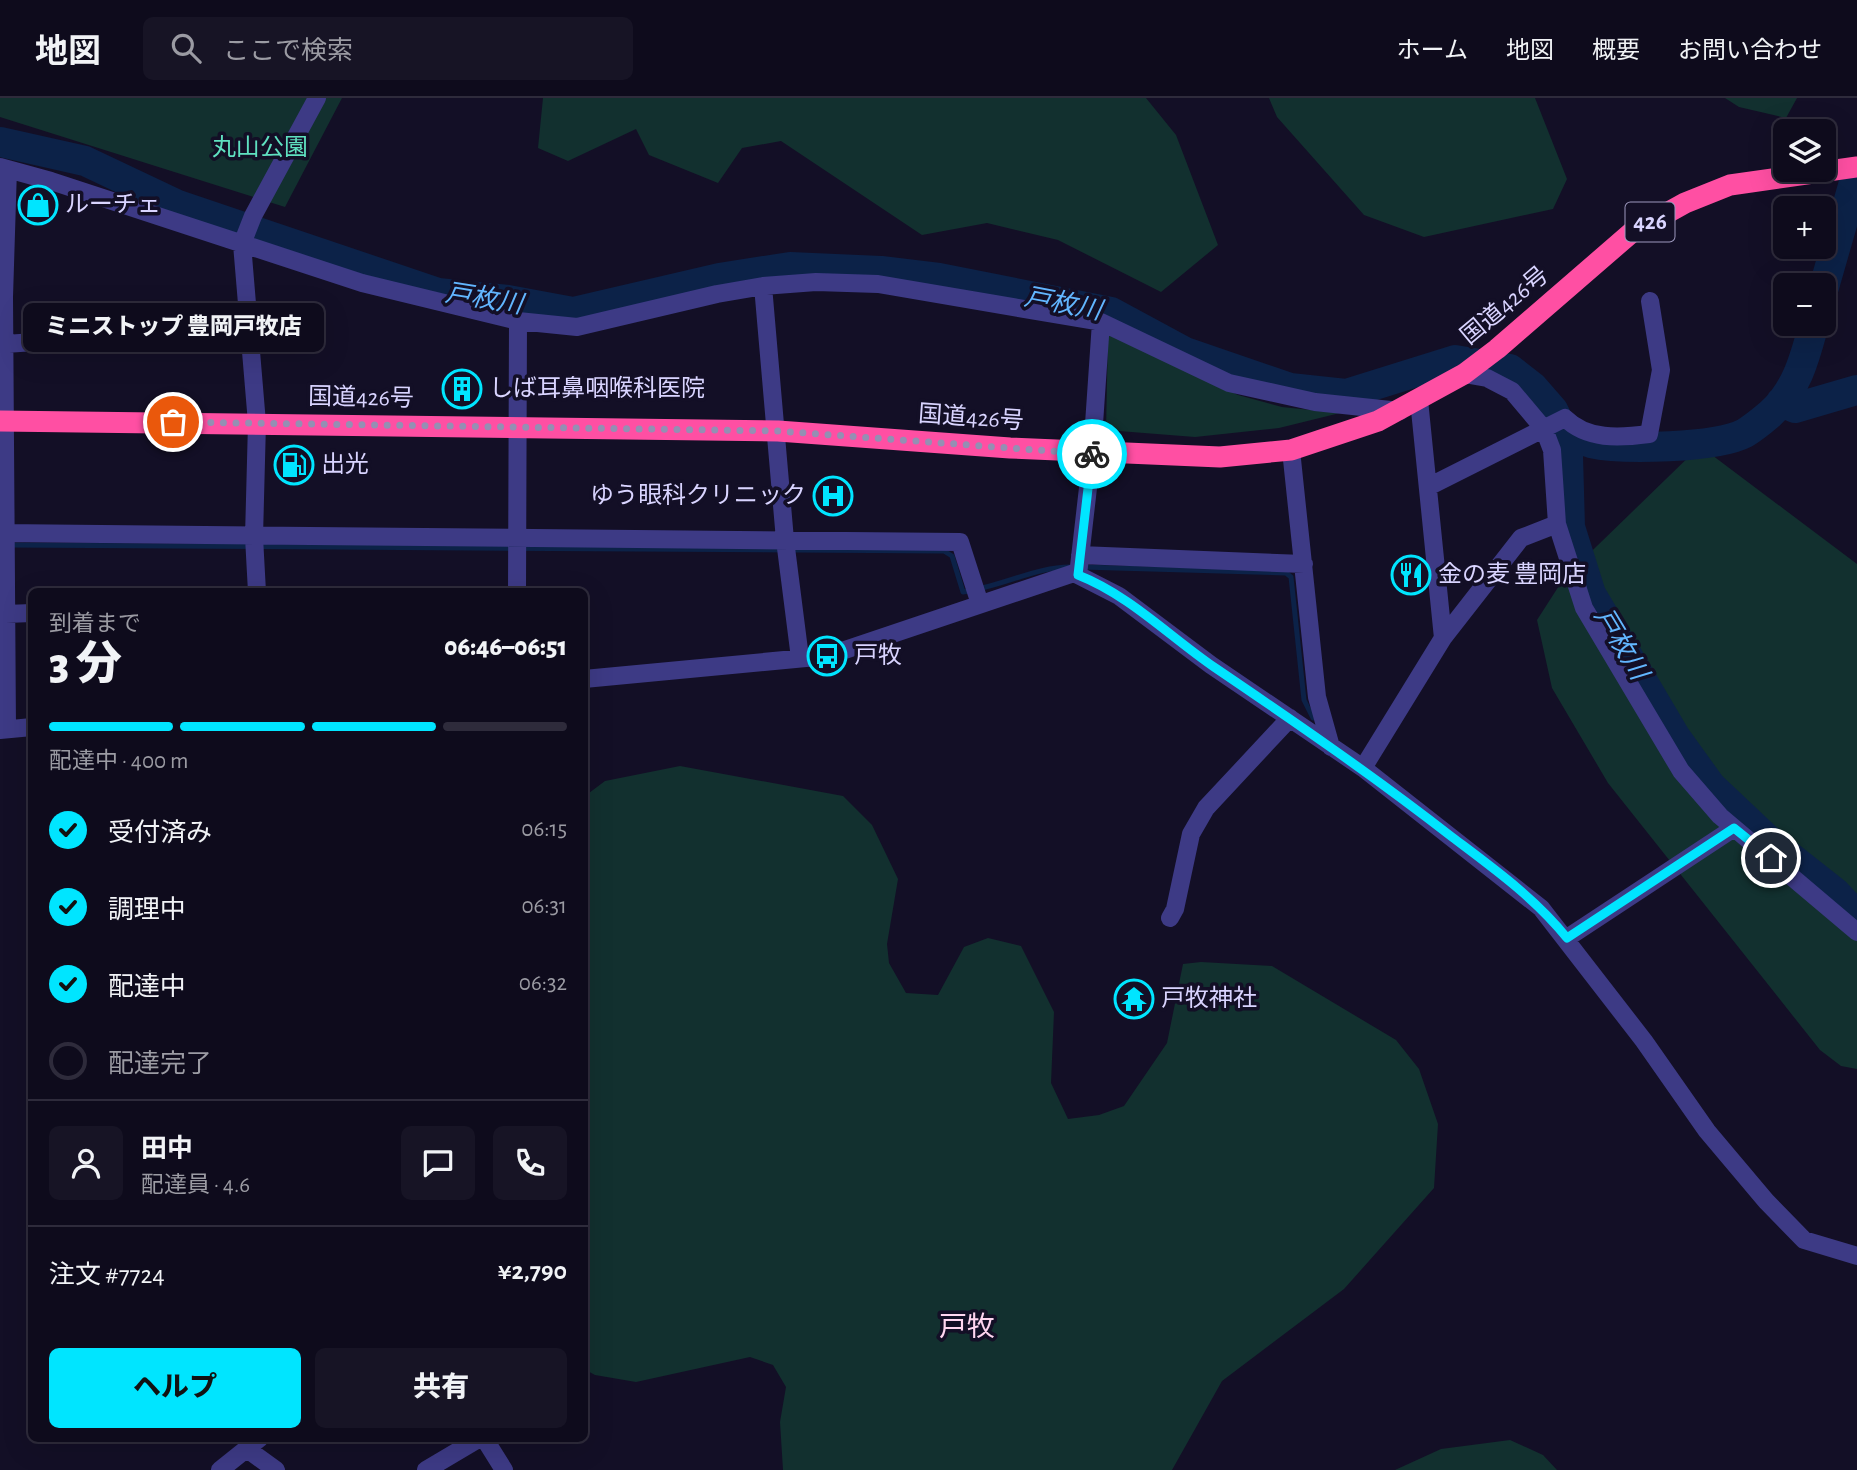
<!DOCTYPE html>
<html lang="ja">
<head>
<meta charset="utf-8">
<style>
	:root { --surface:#0e0b1c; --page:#171425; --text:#f1f3f6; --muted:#9b9ba3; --line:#2e2b3b; --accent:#00e5ff }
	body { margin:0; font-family:"Alegreya Sans","Noto Sans JP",sans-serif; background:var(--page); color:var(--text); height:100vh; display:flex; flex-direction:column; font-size:26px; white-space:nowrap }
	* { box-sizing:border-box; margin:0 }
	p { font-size:23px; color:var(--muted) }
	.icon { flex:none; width:38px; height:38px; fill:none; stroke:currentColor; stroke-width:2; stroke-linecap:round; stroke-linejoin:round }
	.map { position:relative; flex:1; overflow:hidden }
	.panel { position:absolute; left:28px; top:490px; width:560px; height:854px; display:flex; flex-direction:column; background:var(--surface); border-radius:10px; box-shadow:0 7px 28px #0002,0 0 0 2px var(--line) }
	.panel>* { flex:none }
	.buttons { position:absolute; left:1773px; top:21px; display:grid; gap:14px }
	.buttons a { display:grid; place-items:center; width:63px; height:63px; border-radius:10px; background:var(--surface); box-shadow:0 7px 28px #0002,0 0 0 2px var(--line); font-size:35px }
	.pin { position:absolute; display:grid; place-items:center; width:60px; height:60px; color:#fff; margin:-30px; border:4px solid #fff; border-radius:50%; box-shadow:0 2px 7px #0007 }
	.courier { position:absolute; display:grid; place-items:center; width:70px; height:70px; margin:-35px; border:5px solid #00e5ff; border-radius:50%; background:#fff; color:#222; box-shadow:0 2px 9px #0007 }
	.bubble { position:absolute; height:49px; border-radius:10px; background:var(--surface); box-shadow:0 7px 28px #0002,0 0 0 2px var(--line); font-size:23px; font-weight:800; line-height:49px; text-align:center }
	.summary em { font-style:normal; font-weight:800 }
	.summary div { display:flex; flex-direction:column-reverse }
	.summary { display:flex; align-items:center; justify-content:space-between; height:119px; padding:0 21px }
	h1 { font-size:46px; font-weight:800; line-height:52px }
	.bar { display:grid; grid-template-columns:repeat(4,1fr); gap:10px 7px; align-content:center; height:84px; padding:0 21px }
	.bar i { height:9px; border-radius:5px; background:var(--line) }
	.bar .on { background:var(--accent) }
	.bar p { grid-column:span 4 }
	.line { display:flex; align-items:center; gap:18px; padding:0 21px; border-top:2px solid var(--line) }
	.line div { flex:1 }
	.round { display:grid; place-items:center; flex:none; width:74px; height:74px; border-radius:10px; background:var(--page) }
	ol { padding:0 21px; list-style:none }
	li { display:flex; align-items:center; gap:21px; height:77px }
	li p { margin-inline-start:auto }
	li .icon { padding:7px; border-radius:50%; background:var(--accent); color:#111; stroke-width:4 }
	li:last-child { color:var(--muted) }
	li i { width:38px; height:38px; border:4px solid var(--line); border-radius:50% }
	.primary-button { display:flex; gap:14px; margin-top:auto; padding:14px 21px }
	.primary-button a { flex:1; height:80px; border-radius:10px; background:var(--accent); color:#111; font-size:28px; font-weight:800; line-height:80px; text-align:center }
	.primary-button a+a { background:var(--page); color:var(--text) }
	header { display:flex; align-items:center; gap:42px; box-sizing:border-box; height:98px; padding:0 35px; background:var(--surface); border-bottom:2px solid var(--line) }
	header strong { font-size:33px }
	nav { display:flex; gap:38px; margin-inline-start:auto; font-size:24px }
	.search { width:490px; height:63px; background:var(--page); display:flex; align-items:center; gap:18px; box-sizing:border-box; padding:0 24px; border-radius:10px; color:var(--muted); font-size:26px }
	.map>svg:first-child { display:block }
	.green { fill:#12302f }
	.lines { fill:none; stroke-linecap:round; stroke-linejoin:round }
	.stream { stroke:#0c2248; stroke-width:5 }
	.river { stroke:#0c2248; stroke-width:30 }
	.minor { stroke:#3d3a85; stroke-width:18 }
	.highway { stroke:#ff4fa3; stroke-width:21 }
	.done { stroke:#948fb3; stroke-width:7; stroke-dasharray:0 12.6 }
	.route { stroke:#00e5ff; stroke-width:9 }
	.labels { text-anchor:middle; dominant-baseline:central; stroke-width:7; stroke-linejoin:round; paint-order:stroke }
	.shield { fill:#130f26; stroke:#9e99be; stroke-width:2 }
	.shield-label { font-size:23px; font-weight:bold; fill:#d9d4ff }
	.park-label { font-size:24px; fill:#5fe0c0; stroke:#130f26 }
	.poi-label { font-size:24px; fill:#d9d4ff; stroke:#130f26; text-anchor:start }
	.street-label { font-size:24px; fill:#d9d4ff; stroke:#130f26 }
	.water-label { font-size:26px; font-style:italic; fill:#62b6ff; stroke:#130f26 }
	.quarter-label { font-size:28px; fill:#ffd6f0; stroke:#130f26 }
</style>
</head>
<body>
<header>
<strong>地図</strong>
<div class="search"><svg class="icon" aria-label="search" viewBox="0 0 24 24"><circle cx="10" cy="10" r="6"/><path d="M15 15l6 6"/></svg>ここで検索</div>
<nav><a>ホーム</a><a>地図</a><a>概要</a><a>お問い合わせ</a></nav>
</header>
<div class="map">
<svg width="1857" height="1372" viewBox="0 0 1857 1372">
	<rect width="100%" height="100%" fill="#130f26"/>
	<!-- green -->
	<path class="green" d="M0,0H342L285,109L0,19Z
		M543,0H1146L1176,37L1218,147L1161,194L1058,142L987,125L922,137L781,43L742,50L718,85L649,57L636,31L568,63L538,50Z
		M1269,0H1535L1567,81L1553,111L1424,139L1364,117L1277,19Z
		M1725,0H1797L1786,20L1739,9Z
		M1108,236L1238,297L1282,309L1340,315L1279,330L1195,339L1106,332Z
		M1700,348L1857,466V971L1841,968L1820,952L1608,685L1552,590L1537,522L1564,480Z
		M680,668L843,698L872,727L898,781L887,846L889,865L906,895L938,897L964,849L988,840L1021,848L1054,914L1051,985L1068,1021L1099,1017L1124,1008L1167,945L1183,866L1201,864L1272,868L1396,942L1419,971L1438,1026L1434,1090L1344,1191L1222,1283L1172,1372H783L780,1324L786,1289L773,1267L750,1259L636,1284L595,1277L584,1271L585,698L605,683Z
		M1510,1342L1543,1357L1557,1372H1395L1441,1351Z"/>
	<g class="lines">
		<!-- stream -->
		<path class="stream" d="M8,447L944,453L952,458L963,494C1000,489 1038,468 1072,469
			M1082,469L1286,475L1291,479L1304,602L1313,620"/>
		<!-- river -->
		<path class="river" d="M0,44L85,63L178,107L438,195L508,202L573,214L719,180L790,169L881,173L939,180L1111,214L1185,254L1290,290L1346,296L1455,262L1510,271L1533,289L1553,312L1562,330L1568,358L1570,429L1591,496L1675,638L1711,688L1765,739L1836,795L1857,818
			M1824,189L1857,74
			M1781,304L1795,310L1857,292
			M1562,330C1571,337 1580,342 1591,345C1622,352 1717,350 1745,335C1753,330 1763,322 1770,316C1797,292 1805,259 1814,226"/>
		<!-- minor -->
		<path class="minor" d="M0,69L51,83L362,185L518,223L577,229L717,196L763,188L816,184L878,186L1101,224L1229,285L1315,304L1400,313
			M763,188L785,442L800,560
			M5,246L79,241
			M1464,276L1487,280L1512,293L1544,331L1552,352L1557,426L1584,510L1681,673L1720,718L1857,834
			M1419,302L1443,540
			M1291,352L1317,599L1331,649
			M1428,389L1565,320C1587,342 1619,340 1649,336L1661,272L1650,203
			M0,435L960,444L980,506
			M1080,457L1304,466
			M1078,477L1092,355L1101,224
			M257,494L254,439L257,325L242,146L253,118L317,0
			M517,494L518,223
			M6,516L32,515
			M584,581L827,558L1074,475L1119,498L1211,567L1363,670L1541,810L1644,943L1707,1033L1766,1103L1804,1142L1857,1158
			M7,631L4,199L8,71
			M0,632L32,629
			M1363,670L1443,540L1521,440L1557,426
			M1170,820L1175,811L1191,736L1206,710L1290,620
			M1567,840L1734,730
			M484,1340L504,1372
			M247,1351L276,1372
			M220,1372L260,1340
			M426,1372L480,1340"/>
		<!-- highway -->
		<path class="highway" d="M0,323L778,333L1010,350L1220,359L1291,352L1378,323L1464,276L1497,251L1631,135L1685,105L1730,87L1857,69"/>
	</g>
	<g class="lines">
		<!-- done -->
		<path class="done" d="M173,324L778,333L1092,356"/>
		<!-- route -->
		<path class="route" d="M1092,356L1078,477C1129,497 1169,538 1214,569C1295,624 1375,679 1452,739C1493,770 1535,800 1567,840L1734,730L1771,760"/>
	</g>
	<!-- icons -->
	<defs>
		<symbol id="shop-ring" viewBox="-11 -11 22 22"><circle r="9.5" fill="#130f26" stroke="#00e5ff" stroke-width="1.5"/><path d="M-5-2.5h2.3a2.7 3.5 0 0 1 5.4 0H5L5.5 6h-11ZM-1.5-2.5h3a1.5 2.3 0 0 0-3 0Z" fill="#00e5ff"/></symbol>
		<symbol id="building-ring" viewBox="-11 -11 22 22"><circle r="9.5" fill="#130f26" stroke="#00e5ff" stroke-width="1.5"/><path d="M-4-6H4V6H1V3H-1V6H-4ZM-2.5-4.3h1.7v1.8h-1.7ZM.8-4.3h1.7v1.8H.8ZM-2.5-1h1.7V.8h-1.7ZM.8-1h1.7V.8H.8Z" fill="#00e5ff"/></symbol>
		<symbol id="fuel-ring" viewBox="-11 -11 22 22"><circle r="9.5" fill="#130f26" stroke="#00e5ff" stroke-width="1.5"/><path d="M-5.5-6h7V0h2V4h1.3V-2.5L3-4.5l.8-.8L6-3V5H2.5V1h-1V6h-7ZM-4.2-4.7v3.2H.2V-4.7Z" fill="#00e5ff"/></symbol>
		<symbol id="hospital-ring" viewBox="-11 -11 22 22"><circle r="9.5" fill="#130f26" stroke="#00e5ff" stroke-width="1.5"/><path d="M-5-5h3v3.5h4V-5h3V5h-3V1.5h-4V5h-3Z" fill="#00e5ff"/></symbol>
		<symbol id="restaurant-ring" viewBox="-11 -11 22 22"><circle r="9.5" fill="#130f26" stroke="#00e5ff" stroke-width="1.5"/><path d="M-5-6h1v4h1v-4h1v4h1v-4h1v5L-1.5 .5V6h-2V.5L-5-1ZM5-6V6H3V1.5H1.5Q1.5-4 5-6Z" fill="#00e5ff"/></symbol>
		<symbol id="bus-ring" viewBox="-11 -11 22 22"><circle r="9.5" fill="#130f26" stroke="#00e5ff" stroke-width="1.5"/><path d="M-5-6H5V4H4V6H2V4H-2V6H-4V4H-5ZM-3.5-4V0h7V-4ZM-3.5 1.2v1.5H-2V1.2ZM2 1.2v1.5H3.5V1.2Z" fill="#00e5ff"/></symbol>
		<symbol id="temple-ring" viewBox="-11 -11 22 22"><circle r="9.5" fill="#130f26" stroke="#00e5ff" stroke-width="1.5"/><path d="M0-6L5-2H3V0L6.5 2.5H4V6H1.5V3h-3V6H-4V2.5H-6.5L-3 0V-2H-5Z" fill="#00e5ff"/></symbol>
	</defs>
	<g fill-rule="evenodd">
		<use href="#shop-ring" x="16" y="85" width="44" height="44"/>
		<use href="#building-ring" x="440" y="269" width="44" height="44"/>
		<use href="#fuel-ring" x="272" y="345" width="44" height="44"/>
		<use href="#hospital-ring" x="811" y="376" width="44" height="44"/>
		<use href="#restaurant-ring" x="1389" y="455" width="44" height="44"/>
		<use href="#bus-ring" x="805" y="536" width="44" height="44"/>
		<use href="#temple-ring" x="1112" y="879" width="44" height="44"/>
	</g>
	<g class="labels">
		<!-- shield labels -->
		<rect class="shield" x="1625.5" y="104.5" width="49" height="39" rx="5"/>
		<g class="shield-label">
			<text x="1650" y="124">426</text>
		</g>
		<!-- park labels -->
		<g class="park-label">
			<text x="260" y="50">丸山公園</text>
		</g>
		<!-- poi labels -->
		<g class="poi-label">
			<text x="65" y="107">ルーチェ</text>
			<text x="489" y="291">しば耳鼻咽喉科医院</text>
			<text x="321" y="367">出光</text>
			<text x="806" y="398" text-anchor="end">ゆう眼科クリニック</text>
			<text x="1438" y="477">金の麦 豊岡店</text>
			<text x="854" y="558">戸牧</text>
			<text x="1161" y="901">戸牧神社</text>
		</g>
		<!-- street labels -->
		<g class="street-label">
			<text transform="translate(1505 208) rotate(-40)">国道426号</text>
			<text transform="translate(361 300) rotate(1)">国道426号</text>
			<text transform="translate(971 320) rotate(4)">国道426号</text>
		</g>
		<!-- water labels -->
		<g class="water-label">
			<text transform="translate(484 201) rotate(9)">戸枚川</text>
			<text transform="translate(1063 206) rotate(11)">戸枚川</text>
			<text transform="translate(1621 546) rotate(59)">戸枚川</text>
		</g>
		<!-- quarter labels -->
		<g class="quarter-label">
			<text x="967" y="1230">戸牧</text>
		</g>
	</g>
</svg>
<div class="buttons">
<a><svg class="icon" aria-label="layers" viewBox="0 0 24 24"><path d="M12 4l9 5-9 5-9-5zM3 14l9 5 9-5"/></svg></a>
<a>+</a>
<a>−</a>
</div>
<div class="pin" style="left:173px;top:324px;background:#ea580c"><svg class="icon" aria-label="bag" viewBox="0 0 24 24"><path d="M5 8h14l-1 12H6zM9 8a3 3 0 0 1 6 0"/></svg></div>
<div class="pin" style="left:1771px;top:760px;background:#1f2937"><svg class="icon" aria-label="home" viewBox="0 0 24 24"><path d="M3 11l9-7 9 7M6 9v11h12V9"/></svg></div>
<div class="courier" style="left:1092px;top:356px"><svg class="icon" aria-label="bike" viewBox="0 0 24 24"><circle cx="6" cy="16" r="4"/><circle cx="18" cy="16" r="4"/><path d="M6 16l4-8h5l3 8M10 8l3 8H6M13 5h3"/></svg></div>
<div class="bubble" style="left:23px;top:205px;width:301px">ミニストップ 豊岡戸牧店</div>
<section class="panel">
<div class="summary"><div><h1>3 分</h1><p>到着まで</p></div><em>06:46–06:51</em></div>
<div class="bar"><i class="on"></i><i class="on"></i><i class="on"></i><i></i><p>配達中 · 400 m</p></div>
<ol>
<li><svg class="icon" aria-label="check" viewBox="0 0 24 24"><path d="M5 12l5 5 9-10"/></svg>受付済み<p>06:15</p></li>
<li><svg class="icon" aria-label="check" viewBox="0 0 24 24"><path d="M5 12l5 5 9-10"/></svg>調理中<p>06:31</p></li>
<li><svg class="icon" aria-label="check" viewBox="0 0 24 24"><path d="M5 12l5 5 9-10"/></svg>配達中<p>06:32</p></li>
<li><i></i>配達完了</li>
</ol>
<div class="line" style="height:126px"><a class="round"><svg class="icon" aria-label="person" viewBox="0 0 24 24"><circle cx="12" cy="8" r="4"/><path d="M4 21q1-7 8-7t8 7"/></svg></a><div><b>田中</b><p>配達員 · 4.6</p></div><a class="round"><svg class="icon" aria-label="chat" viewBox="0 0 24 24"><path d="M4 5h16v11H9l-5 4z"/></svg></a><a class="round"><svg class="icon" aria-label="phone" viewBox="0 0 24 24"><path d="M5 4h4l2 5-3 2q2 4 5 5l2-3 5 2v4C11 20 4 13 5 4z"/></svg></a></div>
<div class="line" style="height:91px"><div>注文 #7724</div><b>¥2,790</b></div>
<div class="primary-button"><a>ヘルプ</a><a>共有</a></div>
</section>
</div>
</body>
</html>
